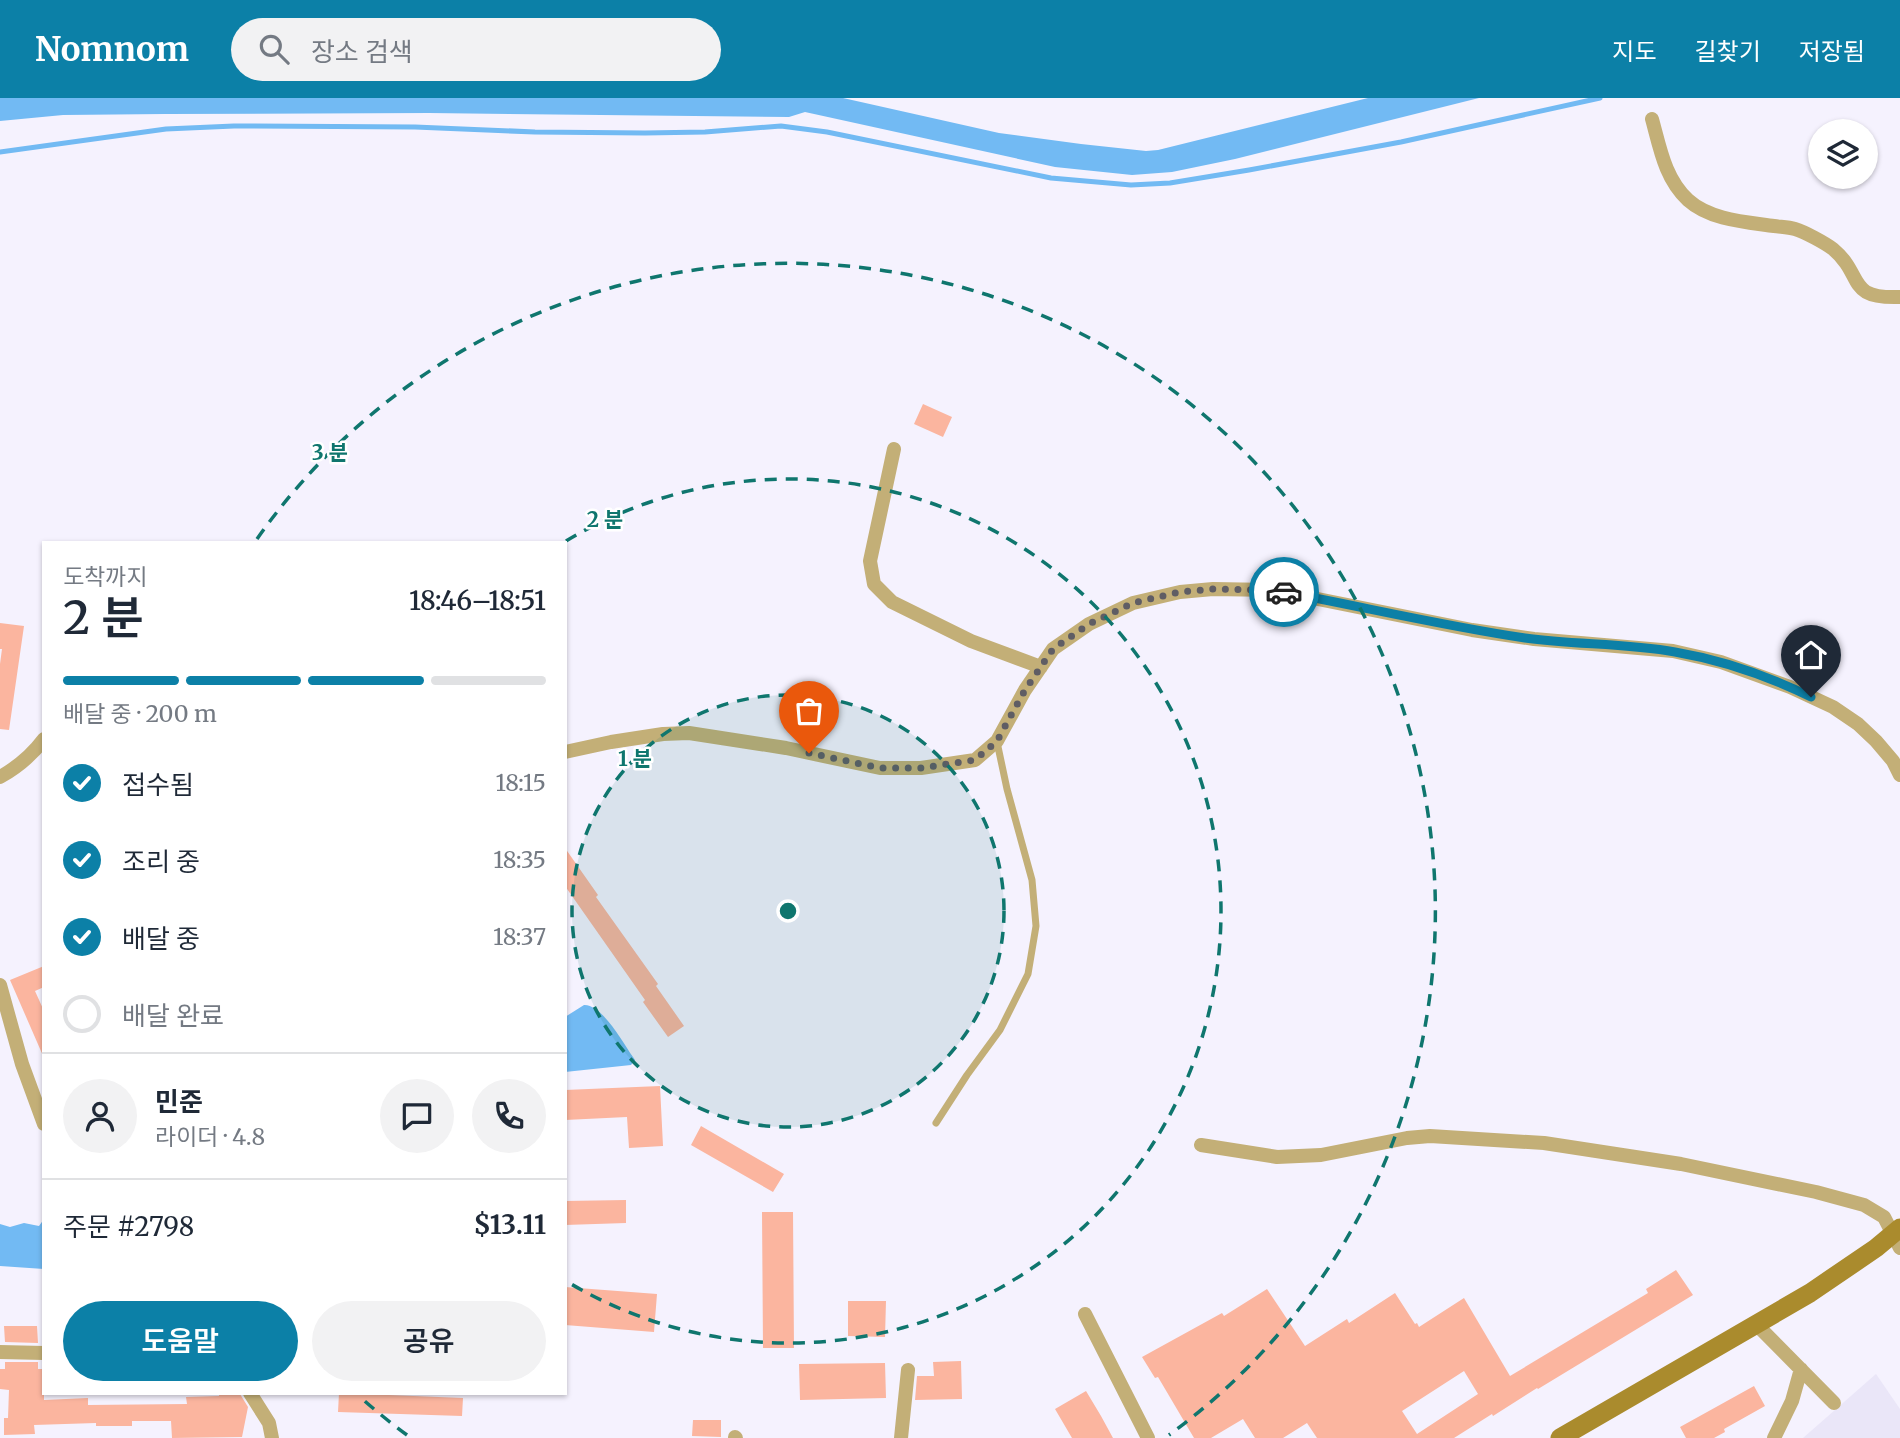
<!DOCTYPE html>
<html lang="ko">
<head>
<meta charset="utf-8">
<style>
	:root { --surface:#fff; --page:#f2f2f3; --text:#1f2937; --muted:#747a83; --line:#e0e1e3; --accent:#0c80a7 }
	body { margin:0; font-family:Merriweather,"Noto Sans KR",serif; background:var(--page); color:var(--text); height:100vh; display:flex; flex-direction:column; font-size:26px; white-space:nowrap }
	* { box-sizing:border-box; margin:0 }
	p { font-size:23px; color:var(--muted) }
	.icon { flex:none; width:38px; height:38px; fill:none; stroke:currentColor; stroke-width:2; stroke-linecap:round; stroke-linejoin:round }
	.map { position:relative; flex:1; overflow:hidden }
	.drawer { position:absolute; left:42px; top:443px; width:525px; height:854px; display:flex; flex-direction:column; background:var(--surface); border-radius:0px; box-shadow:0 2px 5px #0004 }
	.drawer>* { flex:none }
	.fabs { position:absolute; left:1808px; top:21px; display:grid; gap:14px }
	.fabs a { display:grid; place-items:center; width:70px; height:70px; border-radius:50%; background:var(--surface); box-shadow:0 2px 5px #0004; font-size:35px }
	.pin { position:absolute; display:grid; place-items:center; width:60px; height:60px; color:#fff; margin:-72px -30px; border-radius:50% 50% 50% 0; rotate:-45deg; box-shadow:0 0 7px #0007 }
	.pin .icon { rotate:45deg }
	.courier { position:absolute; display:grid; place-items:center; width:70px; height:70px; margin:-35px; border:5px solid #0c80a7; border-radius:50%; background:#fff; color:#222; box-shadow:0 2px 9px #0007 }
	.headline em { font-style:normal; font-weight:600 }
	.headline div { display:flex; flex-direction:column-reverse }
	.headline { display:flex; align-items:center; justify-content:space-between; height:119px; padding:0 21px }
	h1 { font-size:46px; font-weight:600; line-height:52px }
	.bar { display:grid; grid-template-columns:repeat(4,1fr); gap:10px 7px; align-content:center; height:84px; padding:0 21px }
	.bar i { height:9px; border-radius:5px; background:var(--line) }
	.bar .selected { background:var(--accent) }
	.bar p { grid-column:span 4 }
	.line { display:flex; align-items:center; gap:18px; padding:0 21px; border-top:2px solid var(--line) }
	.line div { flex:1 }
	.round { display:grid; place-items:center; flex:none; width:74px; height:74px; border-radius:37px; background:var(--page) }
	ol { padding:0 21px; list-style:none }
	li { display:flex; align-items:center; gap:21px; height:77px }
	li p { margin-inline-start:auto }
	li .icon { padding:7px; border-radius:50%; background:var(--accent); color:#fff; stroke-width:4 }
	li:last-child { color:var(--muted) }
	li i { width:38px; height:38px; border:4px solid var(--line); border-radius:50% }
	.primary-button { display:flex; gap:14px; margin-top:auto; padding:14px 21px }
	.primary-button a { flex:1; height:80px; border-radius:42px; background:var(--accent); color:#fff; font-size:28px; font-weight:600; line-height:80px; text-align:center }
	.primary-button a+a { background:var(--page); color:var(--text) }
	header { display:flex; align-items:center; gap:42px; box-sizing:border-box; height:98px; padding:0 35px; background:var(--accent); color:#fff }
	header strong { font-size:33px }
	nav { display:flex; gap:38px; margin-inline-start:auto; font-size:24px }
	.search { width:490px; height:63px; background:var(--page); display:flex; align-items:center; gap:18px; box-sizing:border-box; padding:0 24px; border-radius:38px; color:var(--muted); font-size:26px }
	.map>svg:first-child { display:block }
	.built { fill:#eae6f8 }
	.water { fill:#72baf3 }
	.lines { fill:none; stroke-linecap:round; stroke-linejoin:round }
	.stream { stroke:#72baf3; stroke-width:5 }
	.building { fill:#fbb59f; fill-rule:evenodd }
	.lane { stroke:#c3af77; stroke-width:7 }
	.street { stroke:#c3af77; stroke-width:14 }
	.secondary { stroke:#aa8b2d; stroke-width:19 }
	.done { stroke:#5f5d64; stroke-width:7; stroke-dasharray:0 12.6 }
	.route { stroke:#0c80a7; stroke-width:9 }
	.ring { fill:none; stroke:#0f766e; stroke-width:3.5; stroke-dasharray:12 9 }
	.centre { fill:#0f766e; stroke:#fff; stroke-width:3.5 }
	.ring-label { font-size:21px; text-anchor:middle; font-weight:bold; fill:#0f766e; stroke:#fff; stroke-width:5; stroke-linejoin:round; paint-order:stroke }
</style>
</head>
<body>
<header>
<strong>Nomnom</strong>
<div class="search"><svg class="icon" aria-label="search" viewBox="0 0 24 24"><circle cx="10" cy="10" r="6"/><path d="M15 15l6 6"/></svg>장소 검색</div>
<nav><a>지도</a><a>길찾기</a><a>저장됨</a></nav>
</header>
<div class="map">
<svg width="1900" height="1340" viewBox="0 0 1900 1340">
	<rect width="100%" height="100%" fill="#f5f2fe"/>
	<!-- built -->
	<path class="built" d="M1876,1276L1900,1311V1340H1803Z"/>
	<!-- water -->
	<path class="water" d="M0,0H843L999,35L1081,46L1146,53L1158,52L1368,0H1479L1235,61L1172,74L1132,77L1055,69L805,14L789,19L429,15L165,16L63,17L0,23Z
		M584,907C602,906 623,945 633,959L635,962L631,967L565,974V919Z
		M44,1121V1171L0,1168V1126L10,1129L24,1125L39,1128Z"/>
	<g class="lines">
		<!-- stream -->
		<path class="stream" d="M0,54L166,31L234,28L415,29L535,34L645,35L705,34L781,28L827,34L1051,80L1131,87L1170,85L1249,72L1401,44L1600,0"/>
	</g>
	<!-- building -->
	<path class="building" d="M923,306L952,319L943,339L914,326Z
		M0,525L24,528L9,632L0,631V566L2,551H0Z
		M565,750L598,797L596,799L658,886L656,888L684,928L668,939L643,904L645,902L565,788Z
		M44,868V889L35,893L44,913V960L10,882Z
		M660,988L663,1048L629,1050L627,1019L565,1022V992Z
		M701,1028L784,1076L773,1094L691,1047Z
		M626,1102V1125L565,1127V1103Z
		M762,1114H793L794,1250H763Z
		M1676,1172L1693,1197L1538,1291L1537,1290L1493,1318L1492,1316L1454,1340H1317L1307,1325L1283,1340H1255L1243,1321L1211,1340H1194L1158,1279L1155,1280L1142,1259L1222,1215L1224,1218L1267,1191L1305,1248L1347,1221L1349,1225L1395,1195L1415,1226L1417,1225L1419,1229L1464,1200L1510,1278L1648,1195L1646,1191ZM1464,1273L1478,1296L1417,1336L1402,1313Z
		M565,1189L657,1196L654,1234L565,1227Z
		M848,1203H886L885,1239L848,1238Z
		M4,1228H37L38,1245L5,1244Z
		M961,1263L962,1301L915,1302L917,1278H934L933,1264Z
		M5,1264H38V1271H44V1302L88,1300V1307L187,1306L186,1299L219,1298V1295L240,1296L248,1309L242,1339L172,1340L171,1323H132V1328H96V1325L34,1327L35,1336L4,1337V1320H8L9,1292L0,1291V1271H5Z
		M885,1265L886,1300L800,1302L799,1266Z
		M1754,1288L1765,1308L1724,1331L1725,1334L1714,1340H1686L1680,1329Z
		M1086,1293L1101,1318L1113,1340H1072L1055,1311Z
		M339,1295L463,1300L462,1318L338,1314Z
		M693,1322H721V1339L692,1338Z"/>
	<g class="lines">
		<!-- lane -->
		<path class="lane" d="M936,1025L967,977L1000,932L1028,876L1036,828L1032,782L1007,691L997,644"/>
		<!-- street -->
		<path class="street" d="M1652,21C1660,50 1665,81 1688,102C1710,122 1746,124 1774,128C1781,129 1788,129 1795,131C1805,134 1825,145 1833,151C1865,178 1845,201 1900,199
			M894,351L870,463L874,486L892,504L971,543L1041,569
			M565,654L611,644L663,636L689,635L786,650L880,670H921L975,662L997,643L1025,592L1053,551L1089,526L1133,505L1180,494L1213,491L1273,492L1472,532L1534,541L1673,553L1721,564L1790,589L1833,609L1858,626L1876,643L1893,663L1900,677
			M0,679C18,669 32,657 44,641
			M0,887L22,966L44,1026
			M1201,1047L1277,1059L1321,1057L1407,1040L1430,1038L1544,1045L1681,1066L1816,1094L1864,1107L1884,1119L1900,1150
			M1085,1216L1148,1340
			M1756,1226L1834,1305
			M0,1254L44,1255
			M250,1295L269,1325L272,1340
			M735,1339L736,1340
			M901,1340L908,1272
			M1774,1340L1792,1303L1801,1271"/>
		<!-- secondary -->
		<path class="secondary" d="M1560,1340L1810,1195L1876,1150L1900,1130"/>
	</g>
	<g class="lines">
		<!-- done -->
		<path class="done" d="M809,655L880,670H921L975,662L997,643L1025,592L1053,551L1089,526L1133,505L1180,494L1213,491L1273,492L1284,494"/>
		<!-- route -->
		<path class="route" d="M1284,494C1364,509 1444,528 1525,540C1575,547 1625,545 1675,554C1722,562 1768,578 1811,599"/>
	</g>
	<!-- distance rings -->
	<circle cx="788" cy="813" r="216" fill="#0f766e" fill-opacity=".12"/>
	<g class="ring">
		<circle cx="788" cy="813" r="216"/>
		<path d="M566 443A432 432 0 1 1 566 1183"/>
		<path d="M407 1337A648 648 0 0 1 359 1298M257 441A648 648 0 1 1 1169 1337"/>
	</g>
	<circle cx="788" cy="813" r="10" class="centre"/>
	<g class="ring-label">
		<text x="330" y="362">3 분</text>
		<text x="605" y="429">2 분</text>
		<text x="635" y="668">1 분</text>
	</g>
</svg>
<div class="fabs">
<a><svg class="icon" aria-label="layers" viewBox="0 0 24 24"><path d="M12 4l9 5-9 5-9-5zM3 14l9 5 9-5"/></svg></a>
</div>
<div class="pin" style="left:809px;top:655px;background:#ea580c"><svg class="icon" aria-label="bag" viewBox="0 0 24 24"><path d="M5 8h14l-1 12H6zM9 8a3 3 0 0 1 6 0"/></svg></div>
<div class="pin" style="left:1811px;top:599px;background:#1f2937"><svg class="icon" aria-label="home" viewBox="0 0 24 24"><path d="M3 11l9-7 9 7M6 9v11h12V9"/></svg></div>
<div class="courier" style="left:1284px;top:494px"><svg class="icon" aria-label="car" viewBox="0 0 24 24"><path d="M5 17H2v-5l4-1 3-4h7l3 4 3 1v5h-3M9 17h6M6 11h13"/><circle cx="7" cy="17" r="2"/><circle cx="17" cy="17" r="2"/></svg></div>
<section class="drawer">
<div class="headline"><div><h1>2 분</h1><p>도착까지</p></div><em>18:46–18:51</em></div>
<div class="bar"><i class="selected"></i><i class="selected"></i><i class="selected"></i><i></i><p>배달 중 · 200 m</p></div>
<ol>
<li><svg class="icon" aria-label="check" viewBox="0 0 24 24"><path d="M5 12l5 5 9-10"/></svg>접수됨<p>18:15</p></li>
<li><svg class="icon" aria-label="check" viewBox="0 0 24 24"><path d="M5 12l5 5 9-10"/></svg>조리 중<p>18:35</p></li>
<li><svg class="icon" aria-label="check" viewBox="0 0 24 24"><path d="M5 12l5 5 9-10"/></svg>배달 중<p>18:37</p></li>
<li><i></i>배달 완료</li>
</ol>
<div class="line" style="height:126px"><a class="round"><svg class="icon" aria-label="person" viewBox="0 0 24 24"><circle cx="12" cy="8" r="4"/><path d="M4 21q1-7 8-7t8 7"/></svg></a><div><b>민준</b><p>라이더 · 4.8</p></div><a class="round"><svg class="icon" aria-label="chat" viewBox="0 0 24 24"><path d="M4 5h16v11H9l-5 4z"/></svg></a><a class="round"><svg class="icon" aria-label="phone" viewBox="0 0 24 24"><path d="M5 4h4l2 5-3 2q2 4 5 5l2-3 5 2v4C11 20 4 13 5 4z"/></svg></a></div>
<div class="line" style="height:91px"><div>주문 #2798</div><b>$13.11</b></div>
<div class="primary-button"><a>도움말</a><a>공유</a></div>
</section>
</div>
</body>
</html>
